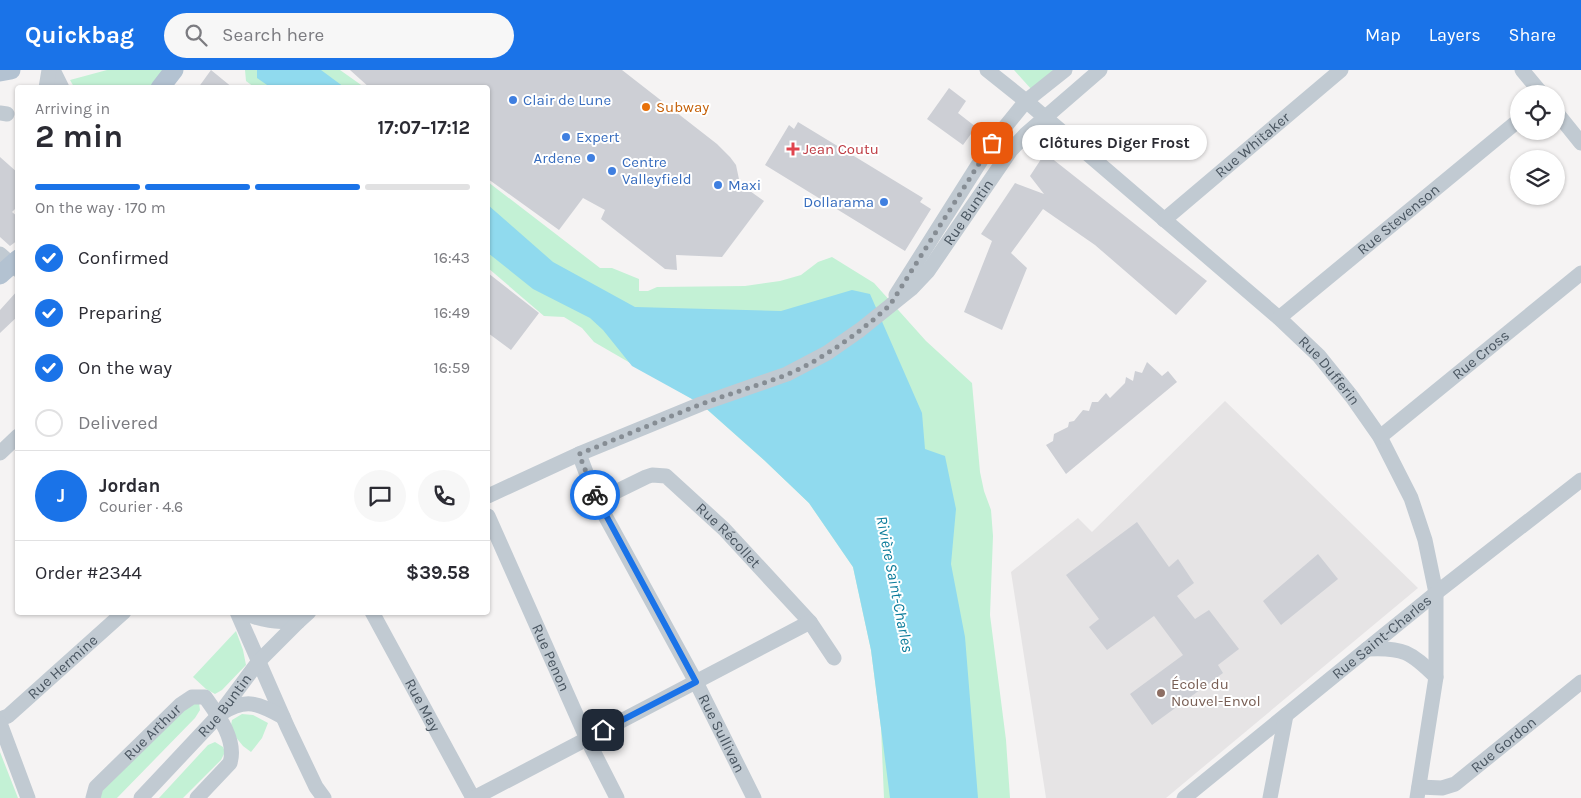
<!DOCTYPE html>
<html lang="en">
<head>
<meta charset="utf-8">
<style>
	:root { --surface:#fff; --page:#f7f7f7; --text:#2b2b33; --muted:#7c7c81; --line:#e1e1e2; --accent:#1a73e8 }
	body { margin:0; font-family:Karla,sans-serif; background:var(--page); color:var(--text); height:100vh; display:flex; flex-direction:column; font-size:19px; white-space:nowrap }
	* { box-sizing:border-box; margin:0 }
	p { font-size:16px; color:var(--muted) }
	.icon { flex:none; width:28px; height:28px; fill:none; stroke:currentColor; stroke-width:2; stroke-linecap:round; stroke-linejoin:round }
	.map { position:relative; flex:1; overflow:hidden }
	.sheet { position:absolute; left:15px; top:15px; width:475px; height:530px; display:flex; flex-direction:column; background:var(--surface); border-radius:5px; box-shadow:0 1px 4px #0004 }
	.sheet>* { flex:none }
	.fabs { position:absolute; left:1510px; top:15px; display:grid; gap:10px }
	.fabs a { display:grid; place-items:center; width:55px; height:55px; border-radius:50%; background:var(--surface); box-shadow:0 1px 4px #0004; font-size:25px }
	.pin { position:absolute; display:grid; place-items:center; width:42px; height:42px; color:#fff; margin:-21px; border-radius:10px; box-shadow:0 2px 8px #0006 }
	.courier { position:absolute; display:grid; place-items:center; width:50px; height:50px; margin:-25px; border:4px solid #1a73e8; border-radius:50%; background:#fff; color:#222; box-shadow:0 1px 6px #0007 }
	.bubble { position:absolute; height:35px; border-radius:18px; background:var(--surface); box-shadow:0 1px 4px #0004; font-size:16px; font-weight:700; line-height:35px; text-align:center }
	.headline em { font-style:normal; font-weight:700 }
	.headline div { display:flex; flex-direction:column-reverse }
	.headline { display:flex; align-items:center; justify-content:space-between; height:85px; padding:0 20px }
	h1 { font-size:32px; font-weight:700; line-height:38px }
	.bar { display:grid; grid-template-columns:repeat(4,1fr); gap:8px 5px; align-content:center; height:60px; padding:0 20px }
	.bar i { height:6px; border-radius:4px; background:var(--line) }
	.bar .selected { background:var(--accent) }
	.bar p { grid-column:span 4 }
	.line { display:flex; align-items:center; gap:12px; padding:0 20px; border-top:1px solid var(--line) }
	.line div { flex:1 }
	.round { display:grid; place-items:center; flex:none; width:52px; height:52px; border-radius:26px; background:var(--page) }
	ol { padding:0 20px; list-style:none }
	li { display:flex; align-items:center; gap:15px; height:55px }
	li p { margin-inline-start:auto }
	li .icon { padding:5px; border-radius:50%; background:var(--accent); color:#fff; stroke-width:4 }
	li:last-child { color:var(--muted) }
	li i { width:28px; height:28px; border:2px solid var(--line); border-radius:50% }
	header { display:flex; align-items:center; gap:30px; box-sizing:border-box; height:70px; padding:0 25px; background:var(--accent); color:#fff }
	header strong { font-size:24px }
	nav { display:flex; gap:28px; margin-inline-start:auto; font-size:18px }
	.search { width:350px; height:45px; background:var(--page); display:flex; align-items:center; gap:12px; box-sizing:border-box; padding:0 18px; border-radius:28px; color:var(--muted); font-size:19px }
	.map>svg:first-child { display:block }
	.education { fill:#e6e4e5 }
	.green { fill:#c3f1d5 }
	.water { fill:#90daee }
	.building { fill:#cdcfd5 }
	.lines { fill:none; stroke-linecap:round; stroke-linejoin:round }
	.minor { stroke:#c1cad2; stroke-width:15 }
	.major { stroke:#b3c2d1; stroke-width:19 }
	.done { stroke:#868d94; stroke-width:5; stroke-dasharray:0 9 }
	.route { stroke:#1a73e8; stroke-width:6 }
	.shop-dot { fill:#3f7fe0; stroke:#fff; stroke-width:2 }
	.food-dot { fill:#e8710a; stroke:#fff; stroke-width:2 }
	.health-dot { fill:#e0444e; stroke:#fff; stroke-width:2 }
	.education-dot { fill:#8d6e63; stroke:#fff; stroke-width:2 }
	.labels { text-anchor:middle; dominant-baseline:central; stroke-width:4; stroke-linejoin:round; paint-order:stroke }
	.shop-label { font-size:15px; fill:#366cbe; stroke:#fff; text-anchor:start }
	.food-label { font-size:15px; fill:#c56008; stroke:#fff; text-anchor:start }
	.street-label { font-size:15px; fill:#4a5661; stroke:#fff }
	.health-label { font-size:15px; fill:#be3a42; stroke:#fff; text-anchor:start }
	.education-label { font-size:15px; fill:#785e54; stroke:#fff; text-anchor:start }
	.water-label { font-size:16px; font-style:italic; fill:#0c7c9b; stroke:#fff }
</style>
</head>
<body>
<header>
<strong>Quickbag</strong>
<div class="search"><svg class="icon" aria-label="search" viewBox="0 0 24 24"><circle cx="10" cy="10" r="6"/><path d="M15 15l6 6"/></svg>Search here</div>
<nav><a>Map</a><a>Layers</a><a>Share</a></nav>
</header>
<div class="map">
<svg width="1581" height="728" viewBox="0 0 1581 728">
	<rect width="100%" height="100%" fill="#f5f3f3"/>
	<!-- education -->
	<path class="education" d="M1225,331L1418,518L1166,728H1046L1011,502L1078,448L1092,462Z"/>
	<!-- green -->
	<path class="green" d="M107,0H167L154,17H74L70,10Z
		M245,0H340L364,17H254L246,11Z
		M1014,0H1057L1032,20Z
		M488,112L600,198H612L639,209V221H648L657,217L745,216L780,211L801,205L818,192L832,187L874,213L926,271L972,313L980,402L984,421L991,440L993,466L990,545L1006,670L1010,728H884L881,658L871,580L853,497L809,433L764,390L701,334L594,272L582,258L564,247L544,246L488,198Z
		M236,561L243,580L246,595L222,620L215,624L206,619L193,607Z
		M199,633L200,640L195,648L117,728H97L103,716L191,634Z
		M242,644L253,645L268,653L262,668L251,682L243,676L230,660L232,650Z
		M215,672L223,677L225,682L221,690L183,728H159L208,675Z
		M0,682L18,728H0Z"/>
	<!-- water -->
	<path class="water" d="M257,0H321L344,17H270L257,8Z
		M488,135L553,192L635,237L781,241L852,220L870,224L922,343L925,379L945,386L956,439L951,494L965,567L978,728H890L871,580L853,497L809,433L764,390L701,334L632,296L603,260L590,248L533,219L488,183Z"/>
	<!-- building -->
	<path class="building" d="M211,0L233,18H198Z
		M350,0H622L717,74L730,87L736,95L740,114L764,131L722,187L676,185L677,200L665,199L601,149L605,140L583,128L559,160L488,109V18H370Z
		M949,18L966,31L958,43L976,57L963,75L927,49Z
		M798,52L923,128L920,132L931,139L905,181L765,95L789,55L794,59Z
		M1045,83L1207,211L1176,245L1095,175L1043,139L1011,183L1027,198L1002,260L964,242L992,171L981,164L1015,113L1044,124L1030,106Z
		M0,87L18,103V136L12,142L18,147V170L10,176L0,167Z
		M488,203L539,243L511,280L488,263Z
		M18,220V246L0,263V240Z
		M1147,292L1162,306L1168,301L1177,312L1066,404L1046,375L1053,371L1054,364L1068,357L1069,352L1074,351L1083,340L1089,341L1092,332H1098L1106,323L1110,328L1125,313L1126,307L1133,311L1135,301L1142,303Z
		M1137,452L1169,497L1178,489L1194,513L1177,526L1195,549L1209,540L1239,579L1218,595L1223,603L1152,655L1130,624L1183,585L1154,546L1107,580L1089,557L1099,549L1066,505Z
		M1318,484L1338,509L1281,555L1263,531Z"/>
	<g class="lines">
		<!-- minor -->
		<g class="minor">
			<path d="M53,0L62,18"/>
			<path id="s1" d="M987,0L1026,31L1279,248L1319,286L1352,327L1380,367L1411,428L1425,470L1436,523V607L1417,728"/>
			<path d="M1522,0L1542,24"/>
			<path d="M46,18L49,0"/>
			<path d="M1556,42L1581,73"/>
			<path d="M0,43L7,44"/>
			<path id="s2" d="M1164,150L1341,0"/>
			<path d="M0,184L18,200"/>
			<path d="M896,225L992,73L1026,31L1065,0"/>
			<path id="s3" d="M1279,248L1519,50"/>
			<path id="s4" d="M1380,367L1581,203"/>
			<path d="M0,383L18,366"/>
			<path id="s5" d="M579,384L597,431L696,612L754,728"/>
			<path id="s6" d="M488,426L579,384L701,334L787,304L827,283L860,260L911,219L928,201L1011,80L1026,64L1100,0"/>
			<path id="s7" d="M597,431L646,407L652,405L666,406L724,459L810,552L834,588"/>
			<path id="s8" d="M488,446L587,669L617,728"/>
			<path d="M237,542L287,656L316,717L324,728"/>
			<path d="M243,542C260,551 278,552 298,552"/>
			<path id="s9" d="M372,542L473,728"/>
			<path d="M1367,579C1403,577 1411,582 1436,607"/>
			<path d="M222,643C247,627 259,634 283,647"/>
			<path id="s10" d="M0,649L8,646L124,542"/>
			<path d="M0,653L28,728"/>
			<path id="s11" d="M1419,717L1442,718L1455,714L1581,612"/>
			<path id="s12" d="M93,728L96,717L180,635L192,627H205C218,645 237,670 230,693L197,728"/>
			<path id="s13" d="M141,728L218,646L259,591L298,552L309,542"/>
			<path d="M474,728L810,552"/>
			<path id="s14" d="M1184,728L1436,523L1581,410"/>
			<path d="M1270,728L1286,645"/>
		</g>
		<!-- major -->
		<path class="major" d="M0,2L11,0
			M160,18L174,0
			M0,205L18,189"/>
	</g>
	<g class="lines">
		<!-- done -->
		<path class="done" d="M595,425L579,384C619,368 659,351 699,335C728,324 757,316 786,305C822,290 861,262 890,235L992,73"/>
		<!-- route -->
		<path class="route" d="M595,425L696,612L603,660"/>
	</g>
	<!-- markers -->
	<g class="shop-dot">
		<circle cx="513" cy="30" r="5"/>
		<circle cx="566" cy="67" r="5"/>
		<circle cx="591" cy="88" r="5"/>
		<circle cx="612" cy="101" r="5"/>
		<circle cx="718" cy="115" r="5"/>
		<circle cx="884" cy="132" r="5"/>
	</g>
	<circle class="food-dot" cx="646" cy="37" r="5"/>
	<path class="health-dot" d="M790.5 71.5h5v5h5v5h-5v5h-5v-5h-5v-5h5z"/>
	<circle class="education-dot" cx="1161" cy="623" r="5"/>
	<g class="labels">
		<!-- shop labels -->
		<g class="shop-label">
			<text x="523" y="30">Clair de Lune</text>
			<text x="576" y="67">Expert</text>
			<text x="581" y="88" text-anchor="end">Ardene</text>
			<text x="622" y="92">Centre<tspan x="622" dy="17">Valleyfield</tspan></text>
			<text x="728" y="115">Maxi</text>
			<text x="874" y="132" text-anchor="end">Dollarama</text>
		</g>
		<!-- food labels -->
		<g class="food-label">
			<text x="656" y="37">Subway</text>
		</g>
		<!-- street labels -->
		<g class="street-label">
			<text stroke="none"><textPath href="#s2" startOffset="116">Rue Whitaker</textPath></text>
			<text stroke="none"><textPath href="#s6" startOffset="570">Rue Buntin</textPath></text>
			<text stroke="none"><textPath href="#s3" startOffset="155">Rue Stevenson</textPath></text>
			<text stroke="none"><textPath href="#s4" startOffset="130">Rue Cross</textPath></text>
			<text stroke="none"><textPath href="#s1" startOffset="456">Rue Dufferin</textPath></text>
			<text stroke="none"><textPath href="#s7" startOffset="161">Rue Récollet</textPath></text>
			<text stroke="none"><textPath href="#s14" startOffset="255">Rue Saint-Charles</textPath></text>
			<text stroke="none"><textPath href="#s8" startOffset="155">Rue Penon</textPath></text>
			<text stroke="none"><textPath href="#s10" startOffset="82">Rue Hermine</textPath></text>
			<text stroke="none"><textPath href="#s13" startOffset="125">Rue Buntin</textPath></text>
			<text stroke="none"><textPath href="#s9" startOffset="106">Rue May</textPath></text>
			<text stroke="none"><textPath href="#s12" startOffset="90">Rue Arthur</textPath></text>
			<text stroke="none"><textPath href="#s5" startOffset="314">Rue Sullivan</textPath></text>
			<text stroke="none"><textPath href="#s11" startOffset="99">Rue Gordon</textPath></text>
		</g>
		<!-- health labels -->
		<g class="health-label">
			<text x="803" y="79">Jean Coutu</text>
		</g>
		<!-- education labels -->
		<g class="education-label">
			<text x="1171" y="614">École du<tspan x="1171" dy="17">Nouvel-Envol</tspan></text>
		</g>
		<!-- water labels -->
		<g class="water-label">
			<text transform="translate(895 514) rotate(79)">Rivière Saint-Charles</text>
		</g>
	</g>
</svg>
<div class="fabs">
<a><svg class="icon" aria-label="locate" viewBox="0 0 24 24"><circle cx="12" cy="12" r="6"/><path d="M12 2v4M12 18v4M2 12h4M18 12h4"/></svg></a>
<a><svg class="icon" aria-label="layers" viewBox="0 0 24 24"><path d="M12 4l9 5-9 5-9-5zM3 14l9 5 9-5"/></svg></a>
</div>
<div class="pin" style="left:992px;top:73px;background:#ea580c"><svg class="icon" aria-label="bag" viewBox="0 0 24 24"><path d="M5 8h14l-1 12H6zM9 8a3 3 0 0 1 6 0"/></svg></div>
<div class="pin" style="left:603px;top:660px;background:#1f2937"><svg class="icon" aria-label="home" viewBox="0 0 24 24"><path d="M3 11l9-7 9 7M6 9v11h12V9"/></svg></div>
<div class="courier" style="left:595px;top:425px"><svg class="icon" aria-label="bike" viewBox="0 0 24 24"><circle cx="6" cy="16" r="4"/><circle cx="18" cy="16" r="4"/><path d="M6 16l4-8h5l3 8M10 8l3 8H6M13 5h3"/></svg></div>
<div class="bubble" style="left:1022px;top:55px;width:185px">Clôtures Diger Frost</div>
<section class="sheet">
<div class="headline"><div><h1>2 min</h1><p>Arriving in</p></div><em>17:07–17:12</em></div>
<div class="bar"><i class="selected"></i><i class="selected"></i><i class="selected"></i><i></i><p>On the way · 170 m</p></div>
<ol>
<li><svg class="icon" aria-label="check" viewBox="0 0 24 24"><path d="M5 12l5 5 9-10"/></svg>Confirmed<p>16:43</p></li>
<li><svg class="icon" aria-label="check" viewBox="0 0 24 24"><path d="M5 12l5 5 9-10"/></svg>Preparing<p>16:49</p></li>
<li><svg class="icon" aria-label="check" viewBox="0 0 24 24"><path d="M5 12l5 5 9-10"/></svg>On the way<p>16:59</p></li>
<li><i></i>Delivered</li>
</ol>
<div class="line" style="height:90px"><b class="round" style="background:var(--accent);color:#fff">J</b><div><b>Jordan</b><p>Courier · 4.6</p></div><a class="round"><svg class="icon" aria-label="chat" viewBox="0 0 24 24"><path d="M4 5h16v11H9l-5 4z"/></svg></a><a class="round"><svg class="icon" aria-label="phone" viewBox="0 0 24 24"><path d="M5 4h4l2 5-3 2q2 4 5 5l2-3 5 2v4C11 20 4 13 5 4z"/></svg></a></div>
<div class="line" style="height:65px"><div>Order #2344</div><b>$39.58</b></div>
</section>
</div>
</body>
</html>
